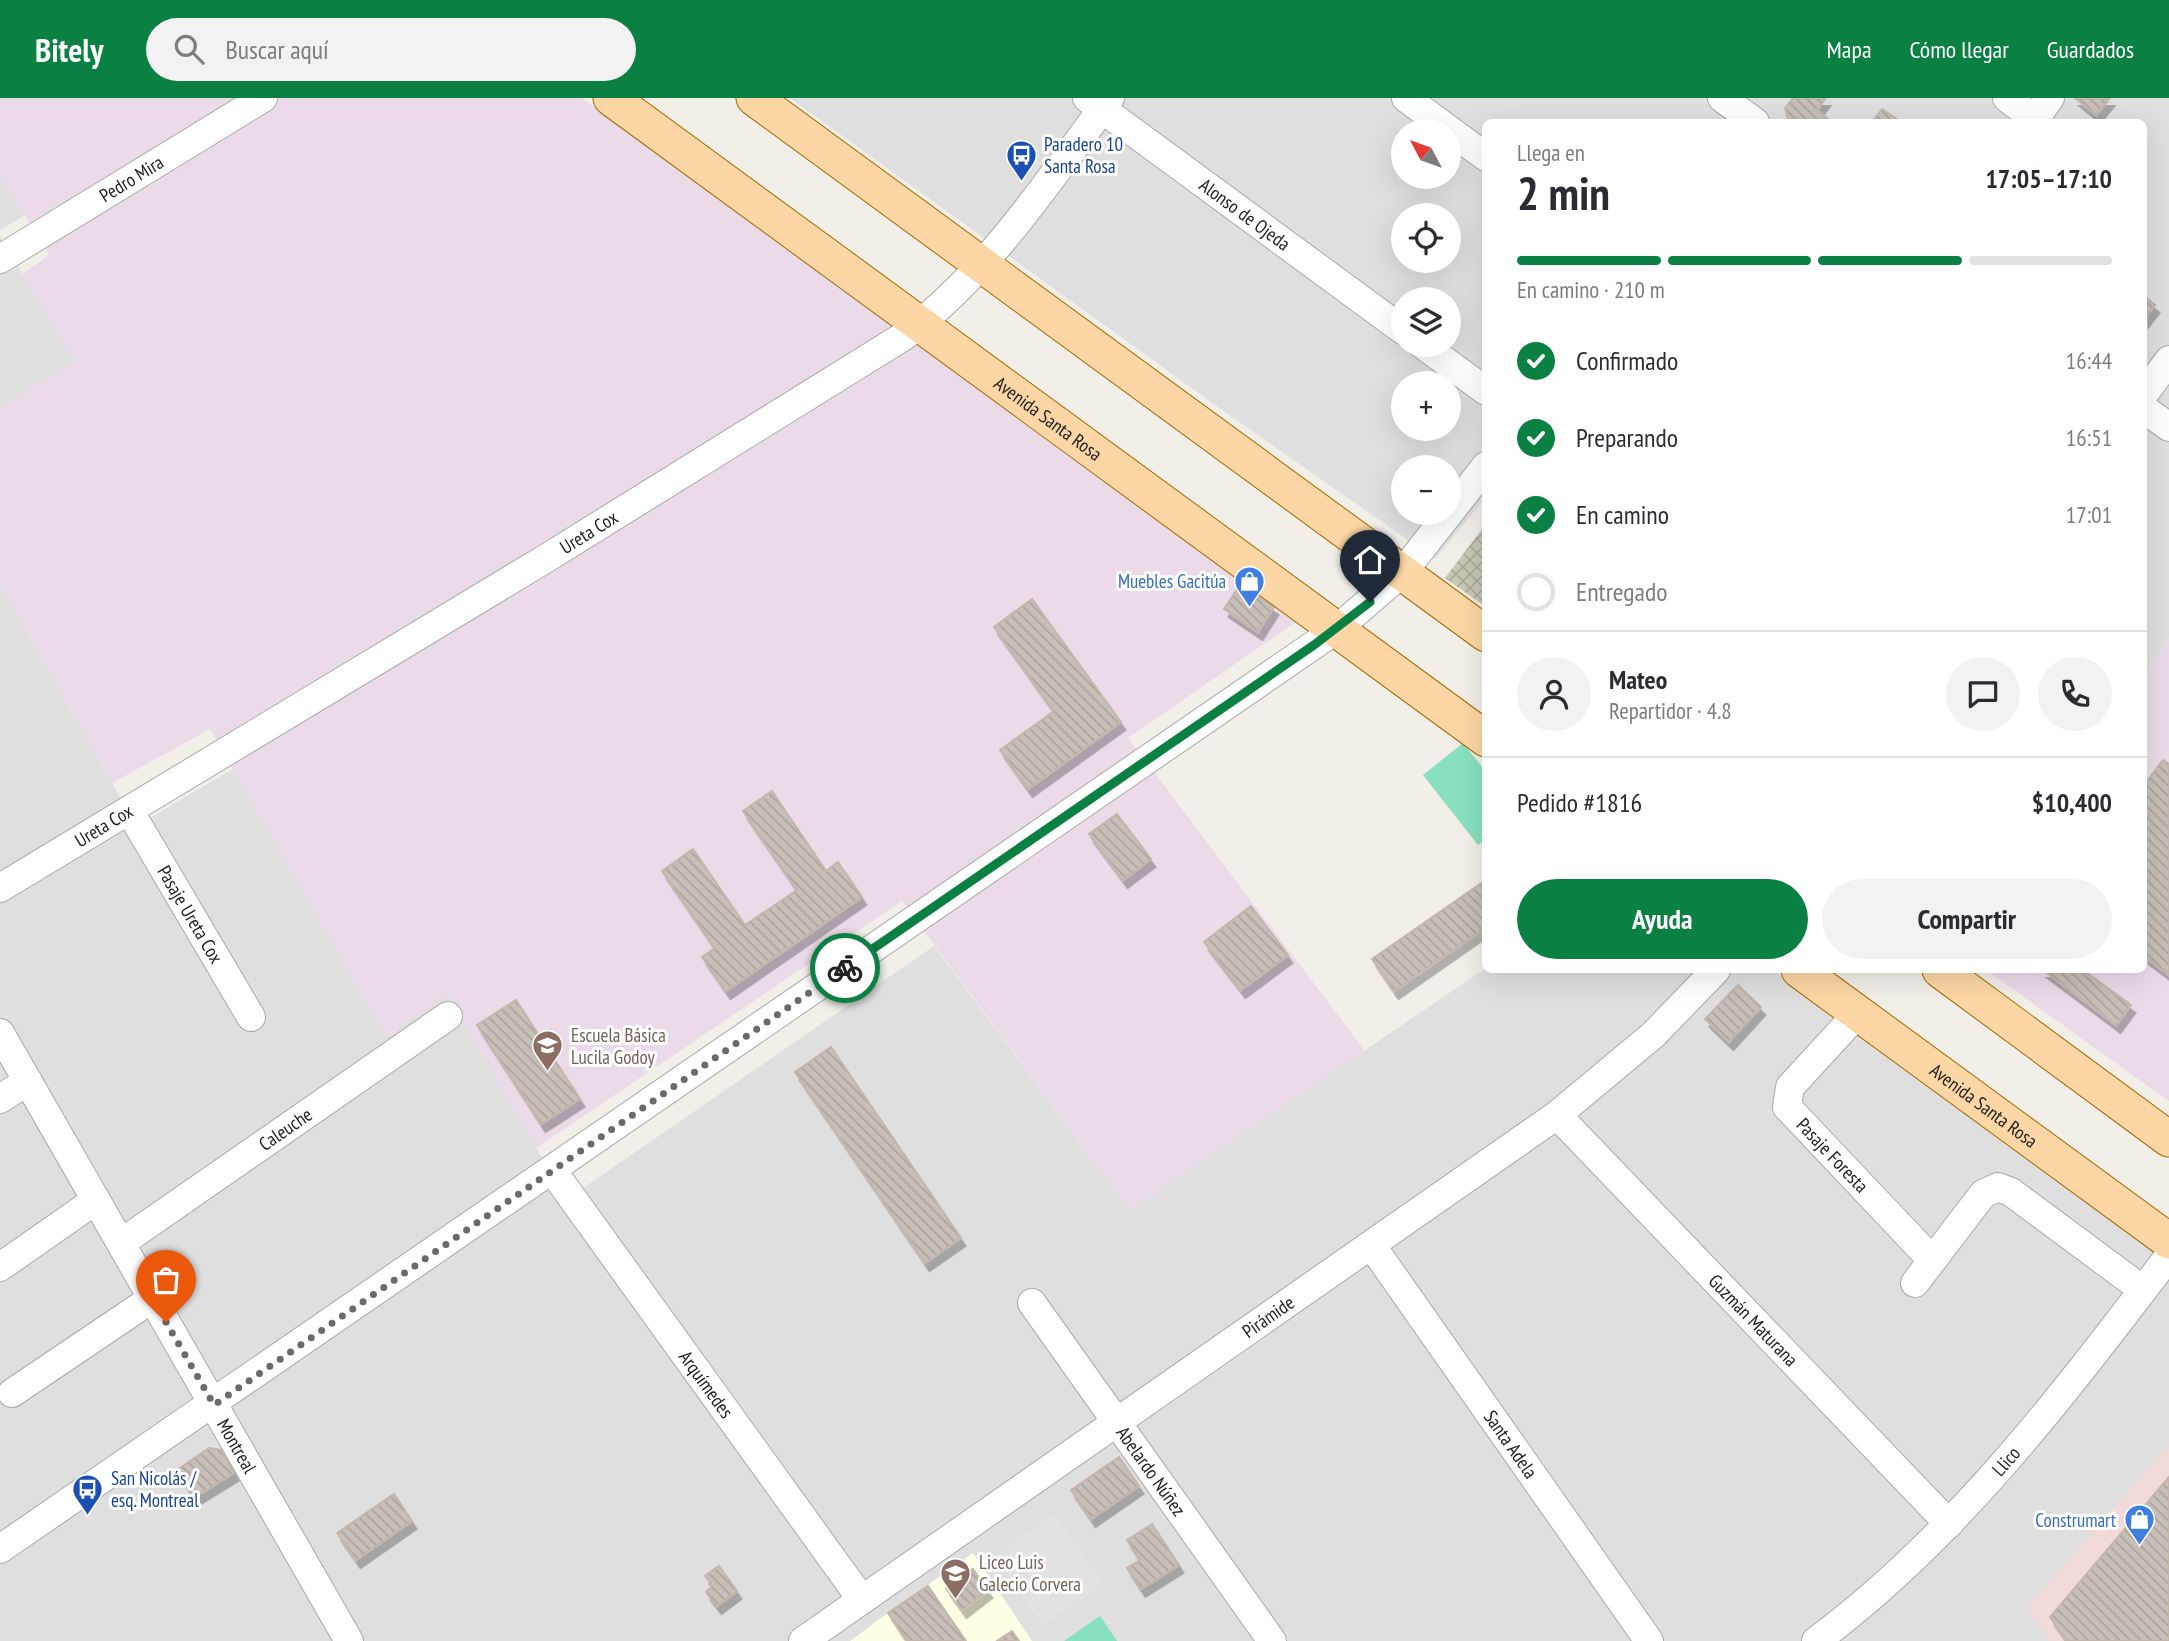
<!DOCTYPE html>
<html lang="es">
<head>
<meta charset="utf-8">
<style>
	:root { --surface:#fff; --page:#f2f2f3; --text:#2b2b33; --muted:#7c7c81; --line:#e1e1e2; --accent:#0b8043 }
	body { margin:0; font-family:"PT Sans Narrow",sans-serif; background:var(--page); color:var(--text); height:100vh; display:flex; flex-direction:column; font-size:26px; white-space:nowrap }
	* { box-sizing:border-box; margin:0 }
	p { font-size:23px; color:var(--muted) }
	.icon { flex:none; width:38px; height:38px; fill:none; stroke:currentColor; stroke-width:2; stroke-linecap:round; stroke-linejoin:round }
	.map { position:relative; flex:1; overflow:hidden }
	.side { position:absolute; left:1482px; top:21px; width:665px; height:854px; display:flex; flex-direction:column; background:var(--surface); border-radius:10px; box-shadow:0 7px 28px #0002 }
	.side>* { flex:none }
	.needle { width:46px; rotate:311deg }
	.tools { position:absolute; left:1391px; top:21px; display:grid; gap:14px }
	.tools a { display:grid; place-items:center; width:70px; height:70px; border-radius:50%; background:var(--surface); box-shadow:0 7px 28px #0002; font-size:35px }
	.pin { position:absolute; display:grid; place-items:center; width:60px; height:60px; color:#fff; margin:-72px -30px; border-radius:50% 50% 50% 0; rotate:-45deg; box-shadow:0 0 7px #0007 }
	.pin .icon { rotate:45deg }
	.courier { position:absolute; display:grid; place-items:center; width:70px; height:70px; margin:-35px; border:5px solid #0b8043; border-radius:50%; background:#fff; color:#222; box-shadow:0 2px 9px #0007 }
	.overview em { font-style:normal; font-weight:600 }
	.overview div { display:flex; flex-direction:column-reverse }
	.overview { display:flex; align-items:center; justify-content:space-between; height:119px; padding:0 35px }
	h1 { font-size:46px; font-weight:600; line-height:52px }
	.bar { display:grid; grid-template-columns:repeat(4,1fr); gap:10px 7px; align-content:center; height:84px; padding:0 35px }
	.bar i { height:9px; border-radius:5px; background:var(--line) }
	.bar .current { background:var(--accent) }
	.bar p { grid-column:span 4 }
	.line { display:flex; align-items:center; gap:18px; padding:0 35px; border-top:2px solid var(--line) }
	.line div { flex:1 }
	.round { display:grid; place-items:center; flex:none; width:74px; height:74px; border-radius:37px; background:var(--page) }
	ol { padding:0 35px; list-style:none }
	li { display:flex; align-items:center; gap:21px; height:77px }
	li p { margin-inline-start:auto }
	li .icon { padding:7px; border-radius:50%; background:var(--accent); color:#fff; stroke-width:4 }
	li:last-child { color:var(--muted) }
	li i { width:38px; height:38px; border:4px solid var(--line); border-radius:50% }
	.button { display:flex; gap:14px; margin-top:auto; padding:14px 35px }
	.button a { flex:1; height:80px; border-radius:42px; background:var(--accent); color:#fff; font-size:28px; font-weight:600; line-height:80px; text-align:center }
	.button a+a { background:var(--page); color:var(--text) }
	header { display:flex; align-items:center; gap:42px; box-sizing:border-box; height:98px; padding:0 35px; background:var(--accent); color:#fff }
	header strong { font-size:33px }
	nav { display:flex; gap:38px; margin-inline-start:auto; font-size:24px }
	.search { width:490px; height:63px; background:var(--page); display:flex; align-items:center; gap:18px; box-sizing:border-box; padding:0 24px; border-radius:38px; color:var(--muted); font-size:26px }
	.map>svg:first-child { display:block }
	.residential { fill:#e0dfdf; fill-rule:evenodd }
	.commercial { fill:#f2dad9 }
	.industrial { fill:#ebdbe8 }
	.education { fill:#ffffe5 }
	.construction { fill:url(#construction-cross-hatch) }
	.pitch { fill:#88e0be }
	.parking { fill:#e2e2e2 }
	.building { fill:url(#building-back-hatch); stroke:#c4b6ab; stroke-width:2; filter:url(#shadow) }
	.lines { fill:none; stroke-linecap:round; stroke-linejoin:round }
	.minor-casing { stroke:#a9a9a9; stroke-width:30 }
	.major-casing { stroke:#a06b00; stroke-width:37 }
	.minor { stroke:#fff; stroke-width:28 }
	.major { stroke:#fcd6a4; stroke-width:35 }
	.done { stroke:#6b6a68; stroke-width:7; stroke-dasharray:0 12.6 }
	.route { stroke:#0b8043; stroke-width:9 }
	.labels { text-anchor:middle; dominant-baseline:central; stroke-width:6; stroke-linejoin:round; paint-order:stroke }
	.transit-label { font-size:19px; fill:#164399; stroke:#fff; text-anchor:start }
	.street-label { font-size:19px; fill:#222; stroke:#fff }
	.shop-label { font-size:19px; fill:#366cbe; stroke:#fff; text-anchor:end }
	.education-label { font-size:19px; fill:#785e54; stroke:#fff; text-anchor:start }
</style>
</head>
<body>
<header>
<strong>Bitely</strong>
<div class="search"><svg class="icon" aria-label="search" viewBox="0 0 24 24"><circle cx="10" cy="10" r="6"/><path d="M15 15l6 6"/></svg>Buscar aquí</div>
<nav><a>Mapa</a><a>Cómo llegar</a><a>Guardados</a></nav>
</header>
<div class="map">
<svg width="2169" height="1543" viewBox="0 0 2169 1543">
	<defs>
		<pattern id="construction-cross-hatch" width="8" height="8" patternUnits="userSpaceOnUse" patternTransform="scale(1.75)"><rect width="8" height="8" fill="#c7c7b4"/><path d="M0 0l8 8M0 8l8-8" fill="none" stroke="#abab9a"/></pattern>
		<pattern id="building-back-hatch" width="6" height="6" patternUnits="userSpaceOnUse" patternTransform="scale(1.75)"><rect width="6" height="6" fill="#c7bfb8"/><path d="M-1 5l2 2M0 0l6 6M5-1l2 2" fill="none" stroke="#aba49e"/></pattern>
		<filter id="shadow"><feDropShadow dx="4.5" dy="8" stdDeviation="0" flood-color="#0004"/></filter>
	</defs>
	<rect width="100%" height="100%" fill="#f2efe9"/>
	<!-- residential -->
	<path class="residential" d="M790,0H2169V540L2144,575V24H1486V399L1435,461L1218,309ZM1404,33H1449V79H1404ZM1404,117H1449V163H1404ZM1404,201H1449V247H1404ZM1404,285H1449V331H1404ZM1404,369H1449V415H1404Z
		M0,77L25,117L0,132Z
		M0,138L75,264L0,310Z
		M0,486L136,728L233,671L386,939L448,896L566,1102L934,848L1130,1112L1486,870L1773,872L2169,1160V1543H0Z"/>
	<!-- commercial -->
	<path class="commercial" d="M2169,1347V1543H2051L2027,1510Z"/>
	<!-- industrial -->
	<path class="industrial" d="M0,0H582L1296,524L1128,640L1365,953L1130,1112L902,803L536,1050L448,897L386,939L210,631L112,685L0,486V310L75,264L22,176L49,157L0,77Z
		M2169,540V1003L1986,872H2144V575Z"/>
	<!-- education -->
	<path class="education" d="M973,1455L1032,1543H850L888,1515Z"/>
	<!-- construction -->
	<path class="construction" d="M1486,426V509L1445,480Z"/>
	<!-- pitch -->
	<path class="pitch" d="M1463,645L1486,674V742L1478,747L1423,677Z
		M1100,1518L1117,1543H1064Z"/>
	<!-- parking -->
	<path class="parking" d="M1054,1416L1103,1485L1042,1528L994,1459Z"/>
	<!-- building -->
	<path class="building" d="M1793,0H1826L1817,12L1828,21L1826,24H1789L1785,10Z
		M2075,0H2110L2096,17Z
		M1882,11L1901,24H1872Z
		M2144,198L2155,207L2144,221Z
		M1240,487L1274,509L1258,534L1224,511Z
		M1032,501L1121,624L1028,691L1000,652L1054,613L994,529Z
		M2163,662L2169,666V877L2144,858V680L2147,683Z
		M772,693L826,773L838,764L862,799L726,893L702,859L715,850L662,773L693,751L745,827L797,792L743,713Z
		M1117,716L1151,761L1123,782L1089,736Z
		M1486,782V829L1394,893L1372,861Z
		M1251,808L1288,857L1241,892L1204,844Z
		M2043,872H2083L2131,907L2116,927Z
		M1738,887L1761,909L1729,944L1705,921Z
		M516,902L580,1001L541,1026L477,927Z
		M831,949L961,1140L925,1165L795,974Z
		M209,1350L221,1352L234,1375L193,1400L177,1372Z
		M1119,1359L1139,1388L1091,1421L1071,1392Z
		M2169,1379V1543H2067L2050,1519Z
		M394,1396L412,1423L356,1462L337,1435Z
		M1152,1426L1179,1467L1141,1491L1127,1470L1140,1462L1127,1442Z
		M719,1468L737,1493L717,1508L706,1494L713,1488L705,1478Z
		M973,1471L988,1492L962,1512L946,1490Z
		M928,1488L966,1543H907L888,1515Z
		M1012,1533L1019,1543H997Z"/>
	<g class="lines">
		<defs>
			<g id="minor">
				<path id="s1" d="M1087,0L1404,233"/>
				<path d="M1406,0L1486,59"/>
				<path d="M1722,0L1755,24"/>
				<path d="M2007,0L2035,21"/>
				<path d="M2033,24L2050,0"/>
				<path id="s2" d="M0,161L263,0"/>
				<path d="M1423,247L1486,293"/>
				<path d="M2144,296L2169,262"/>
				<path d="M2144,311L2169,329"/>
				<path id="s3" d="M129,712L251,919"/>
				<path id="s4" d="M0,790L545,461L904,238C988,175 1048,84 1110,0"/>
				<path id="s5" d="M1858,915L1790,989L1787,1009L1932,1162"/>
				<path id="s6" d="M0,935L349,1543"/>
				<path d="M0,1001L28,983"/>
				<path id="s7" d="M1557,1017L1949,1426"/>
				<path id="s8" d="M552,1072L862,1502"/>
				<path id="s9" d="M121,1145L448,918"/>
				<path id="s10" d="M1372,1148L1649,1543"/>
				<path d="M0,1169L96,1102"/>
				<path d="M1915,1185L1983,1096L1998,1089L2011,1094L2143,1192"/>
				<path id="s11" d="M1032,1205L1272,1543"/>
				<path d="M12,1295L153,1200"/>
				<path d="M0,1451L1337,531L1403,474L1486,368"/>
				<path id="s12" d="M803,1543L1557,1017L1653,937L1716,872"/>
				<path id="s13" d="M1816,1543C1957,1438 2063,1297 2169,1158"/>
			</g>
			<g id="major">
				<path id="s14" d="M611,0L1486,641"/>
				<path d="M754,0L1486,536"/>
				<path id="s15" d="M1799,872L2169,1143"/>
				<path d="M1940,872L2169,1041"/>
			</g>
		</defs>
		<!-- minor casing -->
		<use href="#minor" class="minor-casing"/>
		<!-- major casing -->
		<use href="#major" class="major-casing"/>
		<!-- minor -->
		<use href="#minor" class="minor"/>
		<!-- major -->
		<use href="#major" class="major"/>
	</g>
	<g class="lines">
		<!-- done -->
		<path class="done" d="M166,1224L214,1307L845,870"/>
		<!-- route -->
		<path class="route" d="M845,870L1314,547L1370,504"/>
	</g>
	<!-- icons -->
	<defs>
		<symbol id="bus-pin" viewBox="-11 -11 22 30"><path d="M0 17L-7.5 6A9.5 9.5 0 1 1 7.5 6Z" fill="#1a4fb4" stroke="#fff"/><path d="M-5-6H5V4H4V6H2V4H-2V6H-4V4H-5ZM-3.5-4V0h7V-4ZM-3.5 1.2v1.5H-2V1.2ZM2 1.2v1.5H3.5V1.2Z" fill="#fff"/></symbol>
		<symbol id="shop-pin" viewBox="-11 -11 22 30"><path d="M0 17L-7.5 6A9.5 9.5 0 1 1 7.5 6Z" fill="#3f7fe0" stroke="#fff"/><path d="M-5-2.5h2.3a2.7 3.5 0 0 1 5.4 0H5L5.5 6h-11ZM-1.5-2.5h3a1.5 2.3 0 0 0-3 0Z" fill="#fff"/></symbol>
		<symbol id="school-pin" viewBox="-11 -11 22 30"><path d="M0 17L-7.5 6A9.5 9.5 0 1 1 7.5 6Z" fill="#8d6e63" stroke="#fff"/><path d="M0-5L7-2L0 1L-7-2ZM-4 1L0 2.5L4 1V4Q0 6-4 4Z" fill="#fff"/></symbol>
	</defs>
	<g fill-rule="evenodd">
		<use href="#bus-pin" x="1004" y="40" width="35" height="47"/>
		<use href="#shop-pin" x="1232" y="466" width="35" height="47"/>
		<use href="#school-pin" x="530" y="930" width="35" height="47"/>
		<use href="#bus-pin" x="70" y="1374" width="35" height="47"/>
		<use href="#shop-pin" x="2122" y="1404" width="35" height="47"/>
		<use href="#school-pin" x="938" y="1458" width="35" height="47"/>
	</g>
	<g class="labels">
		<!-- transit labels -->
		<g class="transit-label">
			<text x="1044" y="46">Paradero 10<tspan x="1044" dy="22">Santa Rosa</tspan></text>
			<text x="111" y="1380">San Nicolás /<tspan x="111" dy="22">esq. Montreal</tspan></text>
		</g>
		<!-- street labels -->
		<g class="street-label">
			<text stroke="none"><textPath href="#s2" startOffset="154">Pedro Mira</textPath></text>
			<text stroke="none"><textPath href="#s1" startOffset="196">Alonso de Ojeda</textPath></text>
			<text stroke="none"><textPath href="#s14" startOffset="542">Avenida Santa Rosa</textPath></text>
			<text stroke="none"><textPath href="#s4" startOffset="688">Ureta Cox</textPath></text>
			<text stroke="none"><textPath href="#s4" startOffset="121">Ureta Cox</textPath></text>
			<text stroke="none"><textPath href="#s3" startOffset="121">Pasaje Ureta Cox</textPath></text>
			<text stroke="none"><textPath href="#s15" startOffset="229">Avenida Santa Rosa</textPath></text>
			<text stroke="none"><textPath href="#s9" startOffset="200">Caleuche</textPath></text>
			<text stroke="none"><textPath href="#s5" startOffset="187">Pasaje Foresta</textPath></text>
			<text stroke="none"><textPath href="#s12" startOffset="567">Pirámide</textPath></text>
			<text stroke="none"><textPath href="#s7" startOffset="284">Guzmán Maturana</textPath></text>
			<text stroke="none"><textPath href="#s8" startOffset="264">Arquímedes</textPath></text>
			<text stroke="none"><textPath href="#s10" startOffset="242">Santa Adela</textPath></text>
			<text stroke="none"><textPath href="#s6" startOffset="476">Montreal</textPath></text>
			<text stroke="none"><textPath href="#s13" startOffset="262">Llico</textPath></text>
			<text stroke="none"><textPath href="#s11" startOffset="206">Abelardo Núñez</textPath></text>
		</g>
		<!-- shop labels -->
		<g class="shop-label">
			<text x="1226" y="483">Muebles Gacitúa</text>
			<text x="2116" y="1422">Construmart</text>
		</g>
		<!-- education labels -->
		<g class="education-label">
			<text x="571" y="937">Escuela Básica<tspan x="571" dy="22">Lucila Godoy</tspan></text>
			<text x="979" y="1464">Liceo Luis<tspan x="979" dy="22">Galecio Corvera</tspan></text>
		</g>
	</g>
</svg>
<div class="tools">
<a><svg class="needle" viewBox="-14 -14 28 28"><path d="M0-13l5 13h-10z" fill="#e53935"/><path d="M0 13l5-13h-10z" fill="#7c7c81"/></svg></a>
<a><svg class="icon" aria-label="locate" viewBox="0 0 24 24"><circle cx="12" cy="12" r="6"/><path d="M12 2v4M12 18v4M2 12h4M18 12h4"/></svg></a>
<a><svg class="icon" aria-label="layers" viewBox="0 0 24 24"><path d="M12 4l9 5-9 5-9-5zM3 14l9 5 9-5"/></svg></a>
<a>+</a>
<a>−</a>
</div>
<div class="pin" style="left:166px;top:1224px;background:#ea580c"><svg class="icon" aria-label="bag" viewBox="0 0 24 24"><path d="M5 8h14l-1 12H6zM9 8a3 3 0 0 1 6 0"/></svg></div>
<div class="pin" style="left:1370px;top:504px;background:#1f2937"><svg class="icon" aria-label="home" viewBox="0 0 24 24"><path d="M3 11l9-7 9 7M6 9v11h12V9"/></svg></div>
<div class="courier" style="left:845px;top:870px"><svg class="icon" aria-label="bike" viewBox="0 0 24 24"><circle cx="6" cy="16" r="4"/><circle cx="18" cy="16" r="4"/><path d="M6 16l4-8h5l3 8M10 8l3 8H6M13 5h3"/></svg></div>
<section class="side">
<div class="overview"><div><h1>2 min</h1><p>Llega en</p></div><em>17:05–17:10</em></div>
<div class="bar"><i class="current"></i><i class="current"></i><i class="current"></i><i></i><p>En camino · 210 m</p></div>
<ol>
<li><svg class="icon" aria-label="check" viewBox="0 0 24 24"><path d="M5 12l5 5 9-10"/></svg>Confirmado<p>16:44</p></li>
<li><svg class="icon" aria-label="check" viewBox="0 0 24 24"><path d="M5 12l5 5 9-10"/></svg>Preparando<p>16:51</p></li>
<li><svg class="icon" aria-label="check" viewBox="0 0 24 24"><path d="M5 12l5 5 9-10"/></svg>En camino<p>17:01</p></li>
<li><i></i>Entregado</li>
</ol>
<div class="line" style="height:126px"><a class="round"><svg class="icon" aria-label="person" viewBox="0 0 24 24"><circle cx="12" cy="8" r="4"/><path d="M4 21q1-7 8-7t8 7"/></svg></a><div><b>Mateo</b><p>Repartidor · 4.8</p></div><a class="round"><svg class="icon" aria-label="chat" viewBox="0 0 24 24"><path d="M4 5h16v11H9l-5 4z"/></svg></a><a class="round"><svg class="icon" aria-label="phone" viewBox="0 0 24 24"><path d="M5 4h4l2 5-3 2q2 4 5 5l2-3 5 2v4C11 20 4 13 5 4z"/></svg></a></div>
<div class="line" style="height:91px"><div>Pedido #1816</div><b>$10,400</b></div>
<div class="button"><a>Ayuda</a><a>Compartir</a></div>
</section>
</div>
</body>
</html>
